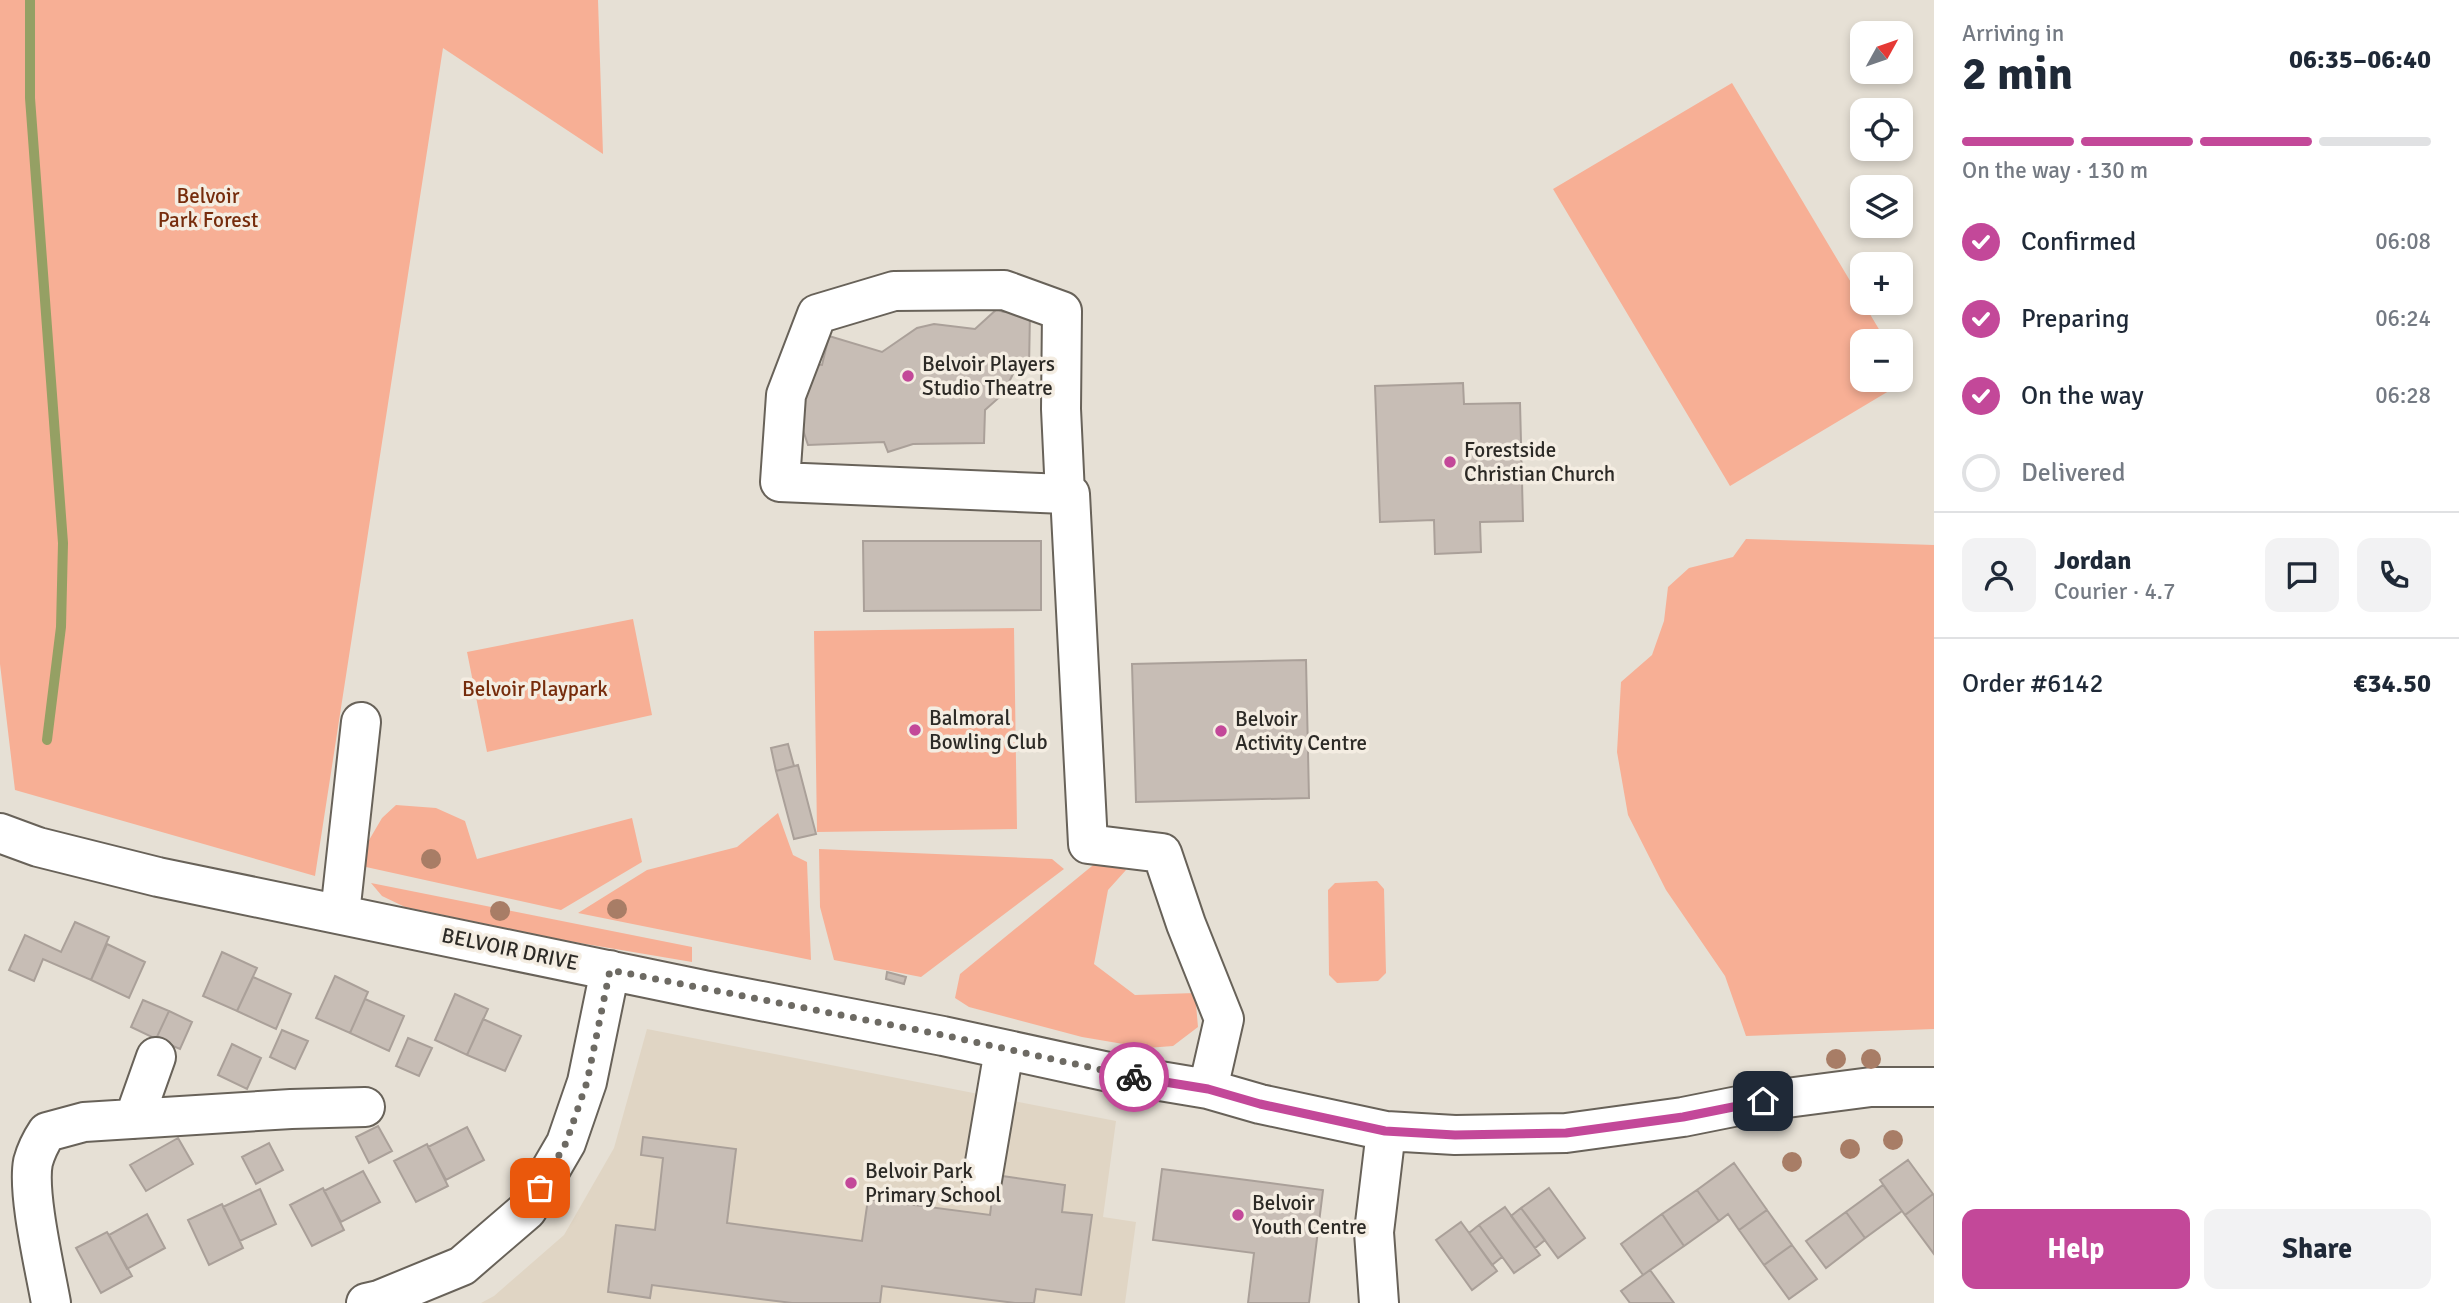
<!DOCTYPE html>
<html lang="en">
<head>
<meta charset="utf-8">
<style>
	:root { --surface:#fff; --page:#f2f2f3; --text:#1f2937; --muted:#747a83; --line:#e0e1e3; --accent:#c34899 }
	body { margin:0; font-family:Signika,sans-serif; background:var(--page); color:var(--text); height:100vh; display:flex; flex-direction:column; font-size:26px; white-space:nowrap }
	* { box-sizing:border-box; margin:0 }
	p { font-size:23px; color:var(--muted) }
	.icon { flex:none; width:38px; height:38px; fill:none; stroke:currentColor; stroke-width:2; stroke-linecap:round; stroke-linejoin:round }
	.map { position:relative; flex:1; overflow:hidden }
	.side { display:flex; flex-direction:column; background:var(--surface); width:525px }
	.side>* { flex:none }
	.needle { width:46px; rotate:50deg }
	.tools { position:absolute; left:1850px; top:21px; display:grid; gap:14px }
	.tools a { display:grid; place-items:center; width:63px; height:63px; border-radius:14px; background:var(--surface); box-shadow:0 4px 10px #0003; font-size:35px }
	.pin { position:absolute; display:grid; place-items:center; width:60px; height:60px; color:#fff; margin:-30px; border-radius:14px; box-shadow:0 4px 10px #0006 }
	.courier { position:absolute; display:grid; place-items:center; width:70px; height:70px; margin:-35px; border:5px solid #c34899; border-radius:50%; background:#fff; color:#222; box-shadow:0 2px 9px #0007 }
	.head em { font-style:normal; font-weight:700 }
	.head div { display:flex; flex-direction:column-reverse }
	.head { display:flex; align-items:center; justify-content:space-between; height:119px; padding:0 28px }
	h1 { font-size:46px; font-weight:700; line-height:52px }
	.bar { display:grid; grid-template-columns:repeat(4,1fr); gap:10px 7px; align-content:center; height:84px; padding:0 28px }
	.bar i { height:9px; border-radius:5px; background:var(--line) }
	.bar .on { background:var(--accent) }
	.bar p { grid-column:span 4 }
	.line { display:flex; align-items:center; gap:18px; padding:0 28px; border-top:2px solid var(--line) }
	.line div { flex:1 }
	.round { display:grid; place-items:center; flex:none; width:74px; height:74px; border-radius:14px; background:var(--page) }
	ol { padding:0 28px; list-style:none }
	li { display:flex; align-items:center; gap:21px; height:77px }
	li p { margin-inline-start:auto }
	li .icon { padding:7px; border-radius:50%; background:var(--accent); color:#fff; stroke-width:4 }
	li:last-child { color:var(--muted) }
	li i { width:38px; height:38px; border:4px solid var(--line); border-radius:50% }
	.cta { display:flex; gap:14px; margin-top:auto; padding:14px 28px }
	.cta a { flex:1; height:80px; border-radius:14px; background:var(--accent); color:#fff; font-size:28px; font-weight:700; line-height:80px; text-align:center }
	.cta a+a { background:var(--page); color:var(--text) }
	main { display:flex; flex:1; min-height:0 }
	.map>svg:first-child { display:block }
	.built { fill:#e0d5c4 }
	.green { fill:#f7af95 }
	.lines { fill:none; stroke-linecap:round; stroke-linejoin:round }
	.stream { stroke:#95a064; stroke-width:10 }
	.building { fill:#c7bdb5; stroke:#aaa099; stroke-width:2 }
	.minor-casing { stroke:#686259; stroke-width:42 }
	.minor { stroke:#fff; stroke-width:38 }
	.tree { fill:#a87d66 }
	.done { stroke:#6d6a63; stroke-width:7; stroke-dasharray:0 12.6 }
	.route { stroke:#c34899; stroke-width:9 }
	.poi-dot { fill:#c34899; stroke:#f4ede2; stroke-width:2.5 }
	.labels { text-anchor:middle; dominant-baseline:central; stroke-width:7; stroke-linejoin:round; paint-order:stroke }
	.park-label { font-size:21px; fill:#762c0c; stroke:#f4ede2 }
	.poi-label { font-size:21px; fill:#2c2a26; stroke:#f4ede2; text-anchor:start }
	.street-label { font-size:21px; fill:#2c2a26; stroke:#f4ede2 }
</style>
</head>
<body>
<main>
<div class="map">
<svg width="1934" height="1303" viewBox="0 0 1934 1303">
	<rect width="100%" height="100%" fill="#e6e0d5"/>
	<!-- built -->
	<path class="built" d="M647,1029L1116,1121L1103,1217L1136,1222L1125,1303H481L494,1296L564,1235L614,1148Z"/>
	<!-- green -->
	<path class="green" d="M0,0H598L603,154L443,48L315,876L15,790L0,664Z
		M1732,83L1886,341H1862V380H1900L1901,365L1909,379L1730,486L1553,189Z
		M1746,539L1934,545V1029L1746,1036L1725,976L1666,890L1628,815L1617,752L1621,682L1652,655L1664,621L1668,587L1689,568L1733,557Z
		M633,619L652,715L487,752L467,652Z
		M1014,628L1017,829L817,832L814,631Z
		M396,805L436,808L465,821L477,859L632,818L642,862L561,910L366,867L365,847L382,818Z
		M778,813L793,855L807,862L811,960L578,913L647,870L737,847Z
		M819,849L1052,859L1064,869L921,977L834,960L820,907Z
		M1103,857L1116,858L1126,870L1108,890L1094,964L1135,995L1195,993L1198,1027L1173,1046L1147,1048L1082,1037L969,1007L955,998L960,974Z
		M1377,881L1384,889L1386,973L1378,981L1337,983L1329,975L1328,890L1335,883Z
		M371,883L692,947V962L568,941L405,907L382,896Z"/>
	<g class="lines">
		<!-- stream -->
		<path class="stream" d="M30,0V98L63,543L61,627L47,740"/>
	</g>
	<!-- building -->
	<path class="building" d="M997,309L1003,312H1030L1029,368L1015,370L1003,394L985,410L984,443L913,444L888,452L884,442L808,445L797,412L805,409L804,363L822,365L829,336L882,352L917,328L934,324L975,329Z
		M1463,383L1464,404L1520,403L1523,521L1480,522L1481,552L1435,554L1434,520L1380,522L1375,386Z
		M863,541H1041V610L864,611Z
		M1306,660L1309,798L1136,802L1132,664Z
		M788,744L794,766L776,771L771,748Z
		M798,765L816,834L794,839L776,771Z
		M75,922L109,937L91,980L43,959L34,981L9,970L25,935L61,952Z
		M107,944L145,962L129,998L91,980Z
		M222,952L257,968L237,1011L203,996Z
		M887,972L906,977L904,984L886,979Z
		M335,976L368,992L350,1033L316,1018Z
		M253,977L291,994L276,1029L237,1011Z
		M455,994L488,1009L467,1055L435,1040Z
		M365,999L404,1016L389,1051L350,1033Z
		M143,1000L169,1011L156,1039L131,1027Z
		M169,1011L192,1022L180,1049L156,1039Z
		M483,1019L521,1036L505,1071L467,1055Z
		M282,1030L308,1041L295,1069L270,1057Z
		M408,1038L432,1048L419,1076L396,1066Z
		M232,1044L261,1058L247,1089L218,1075Z
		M378,1126L392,1151L369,1163L356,1137Z
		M467,1127L484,1160L446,1180L428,1147Z
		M643,1137L736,1149L727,1223L862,1241L868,1199L990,1215L995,1175L1065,1185L1062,1212L1092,1215L1081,1295L1036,1289L1034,1303H1015L882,1286L880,1303H792L652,1285L650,1298L608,1292L616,1225L655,1230L663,1158L641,1155Z
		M178,1138L193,1164L146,1191L130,1165Z
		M269,1143L283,1170L256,1184L242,1157Z
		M427,1144L448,1186L416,1202L394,1161Z
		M1908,1160L1933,1194L1905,1215L1880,1180Z
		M1734,1163L1767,1210L1739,1230L1728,1214L1719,1221L1697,1190Z
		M1162,1169L1323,1190L1309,1303H1248L1254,1253L1153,1240Z
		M363,1171L380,1202L341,1222L324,1191Z
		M1883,1185L1902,1211L1865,1238L1846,1212Z
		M323,1188L344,1230L312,1246L290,1205Z
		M1549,1188L1585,1238L1558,1258L1521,1208Z
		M260,1189L276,1224L240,1241L223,1207Z
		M1697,1190L1719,1221L1684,1246L1662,1214Z
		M1933,1194L1934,1195V1254L1905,1215Z
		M222,1204L243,1248L209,1265L188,1220Z
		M1505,1207L1540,1255L1514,1273L1479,1225Z
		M1521,1208L1545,1240L1535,1248L1511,1216Z
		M1767,1210L1792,1245L1764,1265L1739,1230Z
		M1846,1212L1865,1238L1826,1268L1806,1241Z
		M147,1214L165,1248L127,1269L109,1235Z
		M1662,1214L1684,1246L1643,1275L1621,1244Z
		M1461,1222L1497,1271L1472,1290L1436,1240Z
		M1479,1225L1502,1257L1492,1265L1469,1233Z
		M107,1232L132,1276L101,1293L76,1248Z
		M1792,1245L1817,1279L1789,1299L1764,1265Z
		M1650,1270L1674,1303H1630L1621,1291Z"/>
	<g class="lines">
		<defs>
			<path id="minor" d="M1065,494L1061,409L1062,311L1004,290L894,291L817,314L786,395L780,482L1065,494H1070L1088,844L1162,853L1186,924L1224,1019L1208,1089
				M0,833L38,847L158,877L704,990L943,1036L1118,1074L1208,1089L1260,1104L1386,1131L1455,1135L1566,1133L1683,1117L1763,1101L1871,1087H1934
				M340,914L361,722
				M134,1119L156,1057
				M982,1180L1004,1050
				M51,1303C45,1269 27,1193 33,1162C36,1151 41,1141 47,1132L84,1122L291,1109L365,1107
				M366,1303L379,1300L462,1266L527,1210L566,1143L587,1082L610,970
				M1379,1303L1374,1232L1386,1131"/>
		</defs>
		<!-- minor casing -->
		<use href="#minor" class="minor-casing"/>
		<!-- minor -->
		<use href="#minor" class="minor"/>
	</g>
	<!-- trees -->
	<g class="tree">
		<circle cx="431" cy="859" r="10"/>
		<circle cx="617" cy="909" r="10"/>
		<circle cx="500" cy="911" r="10"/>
		<circle cx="1836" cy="1059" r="10"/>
		<circle cx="1871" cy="1059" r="10"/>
		<circle cx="1893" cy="1140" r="10"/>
		<circle cx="1850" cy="1149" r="10"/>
		<circle cx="1792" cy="1162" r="10"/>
	</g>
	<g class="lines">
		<!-- done -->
		<path class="done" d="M540,1188L566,1143L587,1082L610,970L943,1035L1134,1077"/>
		<!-- route -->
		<path class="route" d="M1134,1077L1208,1089L1260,1104L1385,1131L1455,1135L1566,1133L1683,1117L1763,1101"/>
	</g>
	<!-- markers -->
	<g class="poi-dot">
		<circle cx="908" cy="376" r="7"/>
		<circle cx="1450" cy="462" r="7"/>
		<circle cx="915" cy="730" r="7"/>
		<circle cx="1221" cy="731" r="7"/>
		<circle cx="851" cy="1183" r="7"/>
		<circle cx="1238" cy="1215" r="7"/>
	</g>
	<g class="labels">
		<!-- park labels -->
		<g class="park-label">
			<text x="208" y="196">Belvoir<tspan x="208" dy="24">Park Forest</tspan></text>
			<text x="535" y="689">Belvoir Playpark</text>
		</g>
		<!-- poi labels -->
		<g class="poi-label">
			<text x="922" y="364">Belvoir Players<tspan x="922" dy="24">Studio Theatre</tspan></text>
			<text x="1464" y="450">Forestside<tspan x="1464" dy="24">Christian Church</tspan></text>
			<text x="929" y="718">Balmoral<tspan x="929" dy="24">Bowling Club</tspan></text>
			<text x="1235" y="719">Belvoir<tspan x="1235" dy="24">Activity Centre</tspan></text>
			<text x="865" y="1171">Belvoir Park<tspan x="865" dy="24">Primary School</tspan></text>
			<text x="1252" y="1203">Belvoir<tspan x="1252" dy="24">Youth Centre</tspan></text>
		</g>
		<!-- street labels -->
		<g class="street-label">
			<text transform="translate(510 949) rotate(12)">BELVOIR DRIVE</text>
		</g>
	</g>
</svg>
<div class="tools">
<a><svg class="needle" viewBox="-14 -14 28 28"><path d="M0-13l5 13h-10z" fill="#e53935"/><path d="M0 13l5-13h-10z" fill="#747a83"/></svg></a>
<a><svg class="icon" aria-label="locate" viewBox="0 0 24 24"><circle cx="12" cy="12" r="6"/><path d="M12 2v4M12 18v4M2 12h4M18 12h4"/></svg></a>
<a><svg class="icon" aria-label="layers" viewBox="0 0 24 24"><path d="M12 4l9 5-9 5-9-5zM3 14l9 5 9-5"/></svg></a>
<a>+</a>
<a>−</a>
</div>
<div class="pin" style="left:540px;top:1188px;background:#ea580c"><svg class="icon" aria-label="bag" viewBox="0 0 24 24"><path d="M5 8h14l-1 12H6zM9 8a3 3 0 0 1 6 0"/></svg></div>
<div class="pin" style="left:1763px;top:1101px;background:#1f2937"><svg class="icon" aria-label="home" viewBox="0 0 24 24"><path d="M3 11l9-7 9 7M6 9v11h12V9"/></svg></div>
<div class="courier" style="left:1134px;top:1077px"><svg class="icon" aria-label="bike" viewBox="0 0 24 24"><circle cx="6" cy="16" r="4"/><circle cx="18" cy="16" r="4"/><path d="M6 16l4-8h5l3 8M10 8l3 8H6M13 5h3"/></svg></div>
</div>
<section class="side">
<div class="head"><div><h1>2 min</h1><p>Arriving in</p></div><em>06:35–06:40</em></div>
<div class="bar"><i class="on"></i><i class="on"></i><i class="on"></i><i></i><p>On the way · 130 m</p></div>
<ol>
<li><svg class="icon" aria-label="check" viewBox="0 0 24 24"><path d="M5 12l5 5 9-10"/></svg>Confirmed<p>06:08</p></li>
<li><svg class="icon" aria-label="check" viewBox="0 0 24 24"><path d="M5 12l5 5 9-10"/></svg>Preparing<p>06:24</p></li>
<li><svg class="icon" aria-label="check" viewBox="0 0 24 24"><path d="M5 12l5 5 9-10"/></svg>On the way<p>06:28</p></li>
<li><i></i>Delivered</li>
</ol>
<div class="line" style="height:126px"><a class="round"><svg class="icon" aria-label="person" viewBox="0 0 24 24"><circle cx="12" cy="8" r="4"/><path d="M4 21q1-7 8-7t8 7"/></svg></a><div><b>Jordan</b><p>Courier · 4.7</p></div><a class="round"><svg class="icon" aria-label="chat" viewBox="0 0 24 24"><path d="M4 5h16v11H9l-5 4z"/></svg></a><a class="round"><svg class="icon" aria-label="phone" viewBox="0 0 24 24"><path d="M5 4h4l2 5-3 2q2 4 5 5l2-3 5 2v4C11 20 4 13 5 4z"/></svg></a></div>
<div class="line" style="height:91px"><div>Order #6142</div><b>€34.50</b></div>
<div class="cta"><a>Help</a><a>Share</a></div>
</section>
</main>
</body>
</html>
